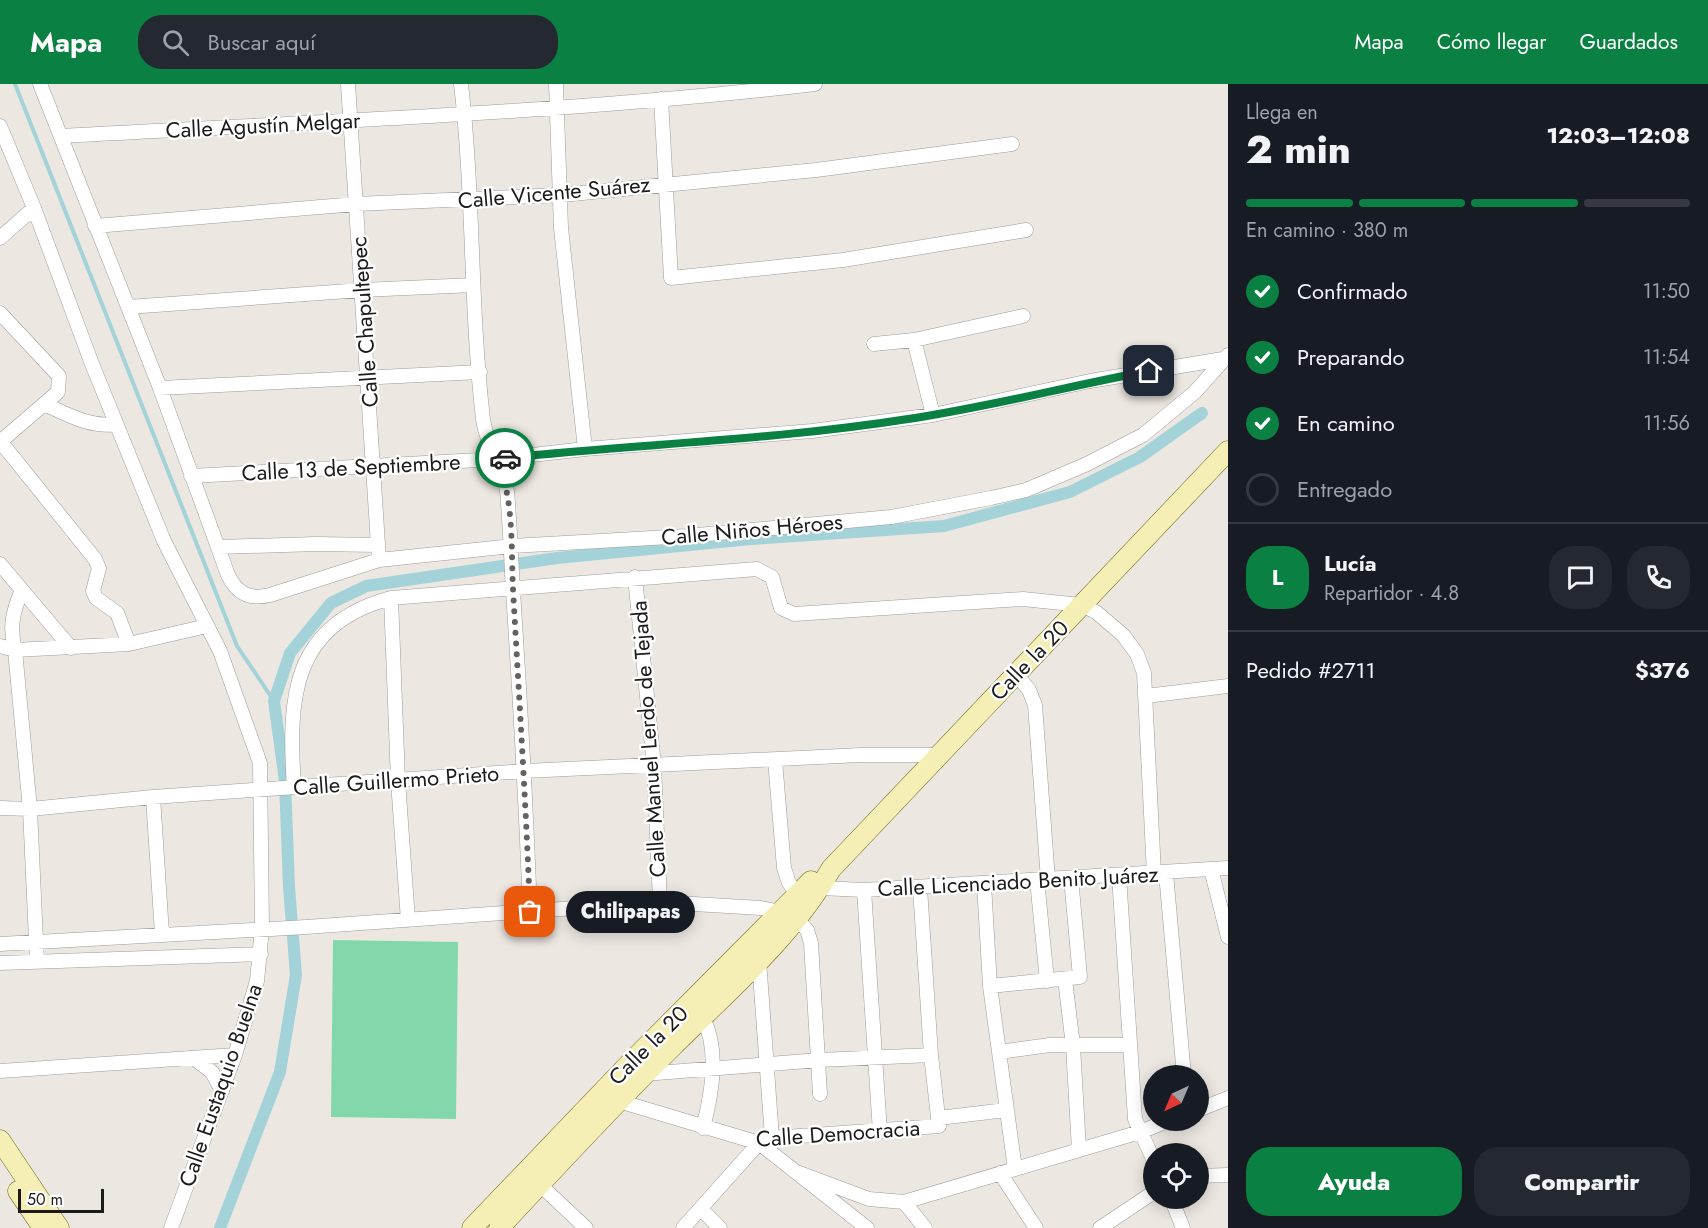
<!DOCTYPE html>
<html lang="es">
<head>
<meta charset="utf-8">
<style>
	:root { --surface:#171b24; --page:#242831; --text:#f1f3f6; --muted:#9ea1a6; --line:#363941; --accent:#0b8043 }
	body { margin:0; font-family:Jost,sans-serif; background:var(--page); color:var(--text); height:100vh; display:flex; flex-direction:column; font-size:22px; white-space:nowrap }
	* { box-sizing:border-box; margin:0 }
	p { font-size:20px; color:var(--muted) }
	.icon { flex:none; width:33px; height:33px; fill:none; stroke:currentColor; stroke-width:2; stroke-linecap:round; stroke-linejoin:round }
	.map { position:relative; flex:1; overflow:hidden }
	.side { display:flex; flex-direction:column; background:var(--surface); width:480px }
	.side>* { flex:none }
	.needle { width:39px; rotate:224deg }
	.fabs { position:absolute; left:1143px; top:981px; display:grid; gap:12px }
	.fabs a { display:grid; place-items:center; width:66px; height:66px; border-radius:50%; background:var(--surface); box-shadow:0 3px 15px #0003; font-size:30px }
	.scale { position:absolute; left:18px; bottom:15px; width:86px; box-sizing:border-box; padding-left:6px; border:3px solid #1b1b1b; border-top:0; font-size:16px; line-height:21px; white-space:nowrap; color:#1b1b1b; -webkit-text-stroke:4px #fff; paint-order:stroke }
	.pin { position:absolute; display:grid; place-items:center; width:51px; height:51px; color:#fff; margin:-26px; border-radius:12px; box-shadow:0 3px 9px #0006 }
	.courier { position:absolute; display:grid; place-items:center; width:60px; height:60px; margin:-30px; border:4px solid #0b8043; border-radius:50%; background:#fff; color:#222; box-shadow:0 2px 8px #0007 }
	.bubble { position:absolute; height:42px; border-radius:21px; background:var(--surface); box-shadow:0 3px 15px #0003; font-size:20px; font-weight:800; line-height:42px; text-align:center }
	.overview em { font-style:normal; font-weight:800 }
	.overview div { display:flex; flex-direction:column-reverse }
	.overview { display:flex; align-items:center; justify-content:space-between; height:102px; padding:0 18px }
	h1 { font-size:39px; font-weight:800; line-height:45px }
	.bar { display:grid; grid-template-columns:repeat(4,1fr); gap:9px 6px; align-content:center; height:72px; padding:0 18px }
	.bar i { height:8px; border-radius:4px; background:var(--line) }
	.bar .on { background:var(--accent) }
	.bar p { grid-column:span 4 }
	.line { display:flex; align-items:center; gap:15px; padding:0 18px; border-top:2px solid var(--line) }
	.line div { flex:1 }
	.round { display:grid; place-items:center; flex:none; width:63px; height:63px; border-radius:24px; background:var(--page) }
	ol { padding:0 18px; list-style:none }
	li { display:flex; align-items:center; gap:18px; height:66px }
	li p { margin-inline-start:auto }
	li .icon { padding:6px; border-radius:50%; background:var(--accent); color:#fff; stroke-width:4 }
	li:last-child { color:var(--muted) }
	li i { width:33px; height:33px; border:3px solid var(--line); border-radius:50% }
	.primary-button { display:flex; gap:12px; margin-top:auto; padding:12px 18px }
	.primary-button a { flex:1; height:69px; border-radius:24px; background:var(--accent); color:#fff; font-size:24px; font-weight:800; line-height:69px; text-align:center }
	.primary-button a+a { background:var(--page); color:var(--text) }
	header { display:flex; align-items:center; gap:36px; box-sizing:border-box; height:84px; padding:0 30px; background:var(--accent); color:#fff }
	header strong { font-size:28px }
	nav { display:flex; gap:33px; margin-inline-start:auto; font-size:21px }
	.search { width:420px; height:54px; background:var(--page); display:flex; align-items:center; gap:15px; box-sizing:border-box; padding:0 21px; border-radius:24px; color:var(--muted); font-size:22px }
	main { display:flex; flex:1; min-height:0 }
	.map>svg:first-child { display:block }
	.pitch { fill:#83d8ab }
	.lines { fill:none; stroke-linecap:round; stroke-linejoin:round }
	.stream { stroke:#a3d3d8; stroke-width:4 }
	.canal { stroke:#a3d3d8; stroke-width:12 }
	.street-casing { stroke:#9c9c9c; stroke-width:15 }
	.secondary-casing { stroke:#6a660b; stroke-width:21 }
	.street { stroke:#fff; stroke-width:14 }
	.secondary { stroke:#f5efb6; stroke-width:20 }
	.done { stroke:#646260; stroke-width:6; stroke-dasharray:0 10.8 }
	.route { stroke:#0b8043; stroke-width:8 }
	.labels { text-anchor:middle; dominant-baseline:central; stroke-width:4.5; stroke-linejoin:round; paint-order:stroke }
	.street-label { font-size:22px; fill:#1b1b1b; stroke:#fff }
</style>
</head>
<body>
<header>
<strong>Mapa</strong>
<div class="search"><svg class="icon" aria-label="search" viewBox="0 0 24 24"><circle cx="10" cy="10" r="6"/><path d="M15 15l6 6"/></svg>Buscar aquí</div>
<nav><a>Mapa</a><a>Cómo llegar</a><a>Guardados</a></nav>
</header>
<main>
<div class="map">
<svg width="1228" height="1144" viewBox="0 0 1228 1144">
	<rect width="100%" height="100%" fill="#ece7e1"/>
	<!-- pitch -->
	<path class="pitch" d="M333,856L458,858L456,1035L331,1033Z"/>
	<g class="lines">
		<!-- stream -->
		<path class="stream" d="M15,0L237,562L274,617"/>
		<!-- canal -->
		<path class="canal" d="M220,1144L280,988L296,891L289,803L285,697L274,617L290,569L331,519L366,502L557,474L751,455L944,442L1070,408L1140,373L1202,329"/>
		<defs>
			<path id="street" d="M40,0L160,304L228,491C237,510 250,516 270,511L379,476L512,462L687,452L891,433L991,414L1026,406L1087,380L1143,351L1195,308L1228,271
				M348,0L379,476
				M461,0C474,111 470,223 483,335C486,361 504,381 507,407C510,440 511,473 513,507C520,614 526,721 530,828
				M556,0L561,144L585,365
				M661,15L671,194L843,176L1026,146
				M0,42L34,124L92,280L164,457L220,567L260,679L262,844L257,897L235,971L171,1144
				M61,52C312,38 565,29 815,0
				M95,142L356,120L562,111L816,86L1012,60
				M0,154L34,124
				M128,223L362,206L473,201
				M0,229L59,292L58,308L0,358
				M914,256L933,331
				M874,260L914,256L1023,232
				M160,304L480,288
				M44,320C67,330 90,344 116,340
				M0,357L95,475L99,484L93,507L96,514L117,529L129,560
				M191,392L497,375L585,365L812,347L933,331L1090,297L1223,275
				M219,463L316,460L378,461
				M0,480L71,564
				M635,493L654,682L660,818
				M22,506C13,527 9,543 15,566L30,725L37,878
				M391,514L398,697L408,836
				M0,562L15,566L129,560L207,542
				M1016,590L1029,606L1035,621L1048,796
				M1146,612L1228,602
				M775,676L784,784L789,799L803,817
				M294,703C288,614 291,541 391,514L757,485L772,493L781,524L794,530L1023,515L1081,521L1096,528L1123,551L1137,570L1144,589L1154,790
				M153,713L162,850
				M0,724L30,725L153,713L525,687L861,671H937
				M1211,785L1228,853
				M1166,789L1184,992
				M1119,792L1135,1035L1154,1077
				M1037,796L1047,897
				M984,800L990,902L1015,1085
				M815,801L820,804L864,806L1228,784
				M864,806L880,1048
				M0,860L306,843L660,818L761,824L781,828L796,834L807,846L811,859L820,1010
				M759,876L772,1054
				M0,879L261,870
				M1065,895L1073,962L1079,1066
				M990,902L1080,893L1071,794
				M702,932C720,965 712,1009 703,1044
				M999,968L1050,961H1130
				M195,975L212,988L222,1007
				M0,987L235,971
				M644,990L820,976L931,971
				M612,1015L759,1059L772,1054L939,1042L931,971L920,804
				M1198,1026L1228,1014
				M939,1034L1006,1026
				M794,1087L869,1115L904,1118L1140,1048L1170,1036
				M1000,1089L1036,1144
				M1198,1092L1228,1091
				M535,1096L586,1144
				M1171,1114L1183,1144
				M904,1118L925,1144
				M701,1125L720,1144
				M683,1144L759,1059L867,1144
				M1100,1144L1154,1108"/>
			<path id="secondary" d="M0,1056L59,1144
				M18,1107L43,1144
				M472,1144L629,980L811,797
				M499,1144C556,1083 613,1021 673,962C728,907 792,853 831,785L1228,367"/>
		</defs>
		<!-- street casing -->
		<use href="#street" class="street-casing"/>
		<!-- secondary casing -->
		<use href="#secondary" class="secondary-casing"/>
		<!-- street -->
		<use href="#street" class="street"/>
		<!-- secondary -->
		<use href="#secondary" class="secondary"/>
	</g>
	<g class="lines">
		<!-- done -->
		<path class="done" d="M505,374L497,375C514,415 511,463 513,505C519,613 526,720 530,828"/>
		<!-- route -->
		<path class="route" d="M505,374C639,360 775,356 908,335C989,323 1069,302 1149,287"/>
	</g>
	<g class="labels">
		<!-- street labels -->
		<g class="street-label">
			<text transform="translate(263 41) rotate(-3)">Calle Agustín Melgar</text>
			<text transform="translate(554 108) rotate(-5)">Calle Vicente Suárez</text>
			<text transform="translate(364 238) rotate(-94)">Calle Chapultepec</text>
			<text transform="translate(351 383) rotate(-3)">Calle 13 de Septiembre</text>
			<text transform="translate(752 445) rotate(-5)">Calle Niños Héroes</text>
			<text transform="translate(1029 576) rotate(-46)">Calle la 20</text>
			<text transform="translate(648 655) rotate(-94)">Calle Manuel Lerdo de Tejada</text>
			<text transform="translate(396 696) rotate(-4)">Calle Guillermo Prieto</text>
			<text transform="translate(1018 797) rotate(-3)">Calle Licenciado Benito Juárez</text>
			<text transform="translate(648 961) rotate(-45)">Calle la 20</text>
			<text transform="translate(220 1001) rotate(-71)">Calle Eustaquio Buelna</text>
			<text transform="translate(838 1049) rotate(-4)">Calle Democracia</text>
		</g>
	</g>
</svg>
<div class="fabs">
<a><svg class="needle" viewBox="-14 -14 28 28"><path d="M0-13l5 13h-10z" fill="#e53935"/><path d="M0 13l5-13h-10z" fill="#9ea1a6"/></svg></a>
<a><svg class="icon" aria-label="locate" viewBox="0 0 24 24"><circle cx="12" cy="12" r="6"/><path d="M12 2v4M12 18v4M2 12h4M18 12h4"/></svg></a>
</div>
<div class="scale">50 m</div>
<div class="pin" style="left:530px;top:828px;background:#ea580c"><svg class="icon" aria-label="bag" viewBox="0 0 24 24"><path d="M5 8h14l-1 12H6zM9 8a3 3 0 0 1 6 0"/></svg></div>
<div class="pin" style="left:1149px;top:287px;background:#1f2937"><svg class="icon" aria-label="home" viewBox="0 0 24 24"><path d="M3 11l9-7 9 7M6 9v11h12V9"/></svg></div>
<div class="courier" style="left:505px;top:374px"><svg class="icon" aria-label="car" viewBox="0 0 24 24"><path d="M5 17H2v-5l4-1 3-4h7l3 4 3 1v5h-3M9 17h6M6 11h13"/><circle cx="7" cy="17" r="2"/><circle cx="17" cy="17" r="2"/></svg></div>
<div class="bubble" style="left:566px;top:807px;width:129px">Chilipapas</div>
</div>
<section class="side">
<div class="overview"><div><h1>2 min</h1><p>Llega en</p></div><em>12:03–12:08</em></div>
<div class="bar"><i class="on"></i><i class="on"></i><i class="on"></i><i></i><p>En camino · 380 m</p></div>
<ol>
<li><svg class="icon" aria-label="check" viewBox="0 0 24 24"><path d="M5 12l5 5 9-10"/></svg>Confirmado<p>11:50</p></li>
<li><svg class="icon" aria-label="check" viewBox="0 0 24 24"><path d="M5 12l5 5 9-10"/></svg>Preparando<p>11:54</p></li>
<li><svg class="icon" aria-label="check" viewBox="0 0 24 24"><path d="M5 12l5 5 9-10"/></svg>En camino<p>11:56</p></li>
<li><i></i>Entregado</li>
</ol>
<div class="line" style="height:108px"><b class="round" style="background:var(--accent);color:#fff">L</b><div><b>Lucía</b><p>Repartidor · 4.8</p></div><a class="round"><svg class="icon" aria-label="chat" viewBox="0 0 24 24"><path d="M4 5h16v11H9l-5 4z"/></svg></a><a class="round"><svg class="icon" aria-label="phone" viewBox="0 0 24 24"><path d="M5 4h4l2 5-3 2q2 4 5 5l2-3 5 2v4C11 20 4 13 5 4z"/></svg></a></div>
<div class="line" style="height:78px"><div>Pedido #2711</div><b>$376</b></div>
<div class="primary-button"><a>Ayuda</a><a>Compartir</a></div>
</section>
</main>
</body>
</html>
